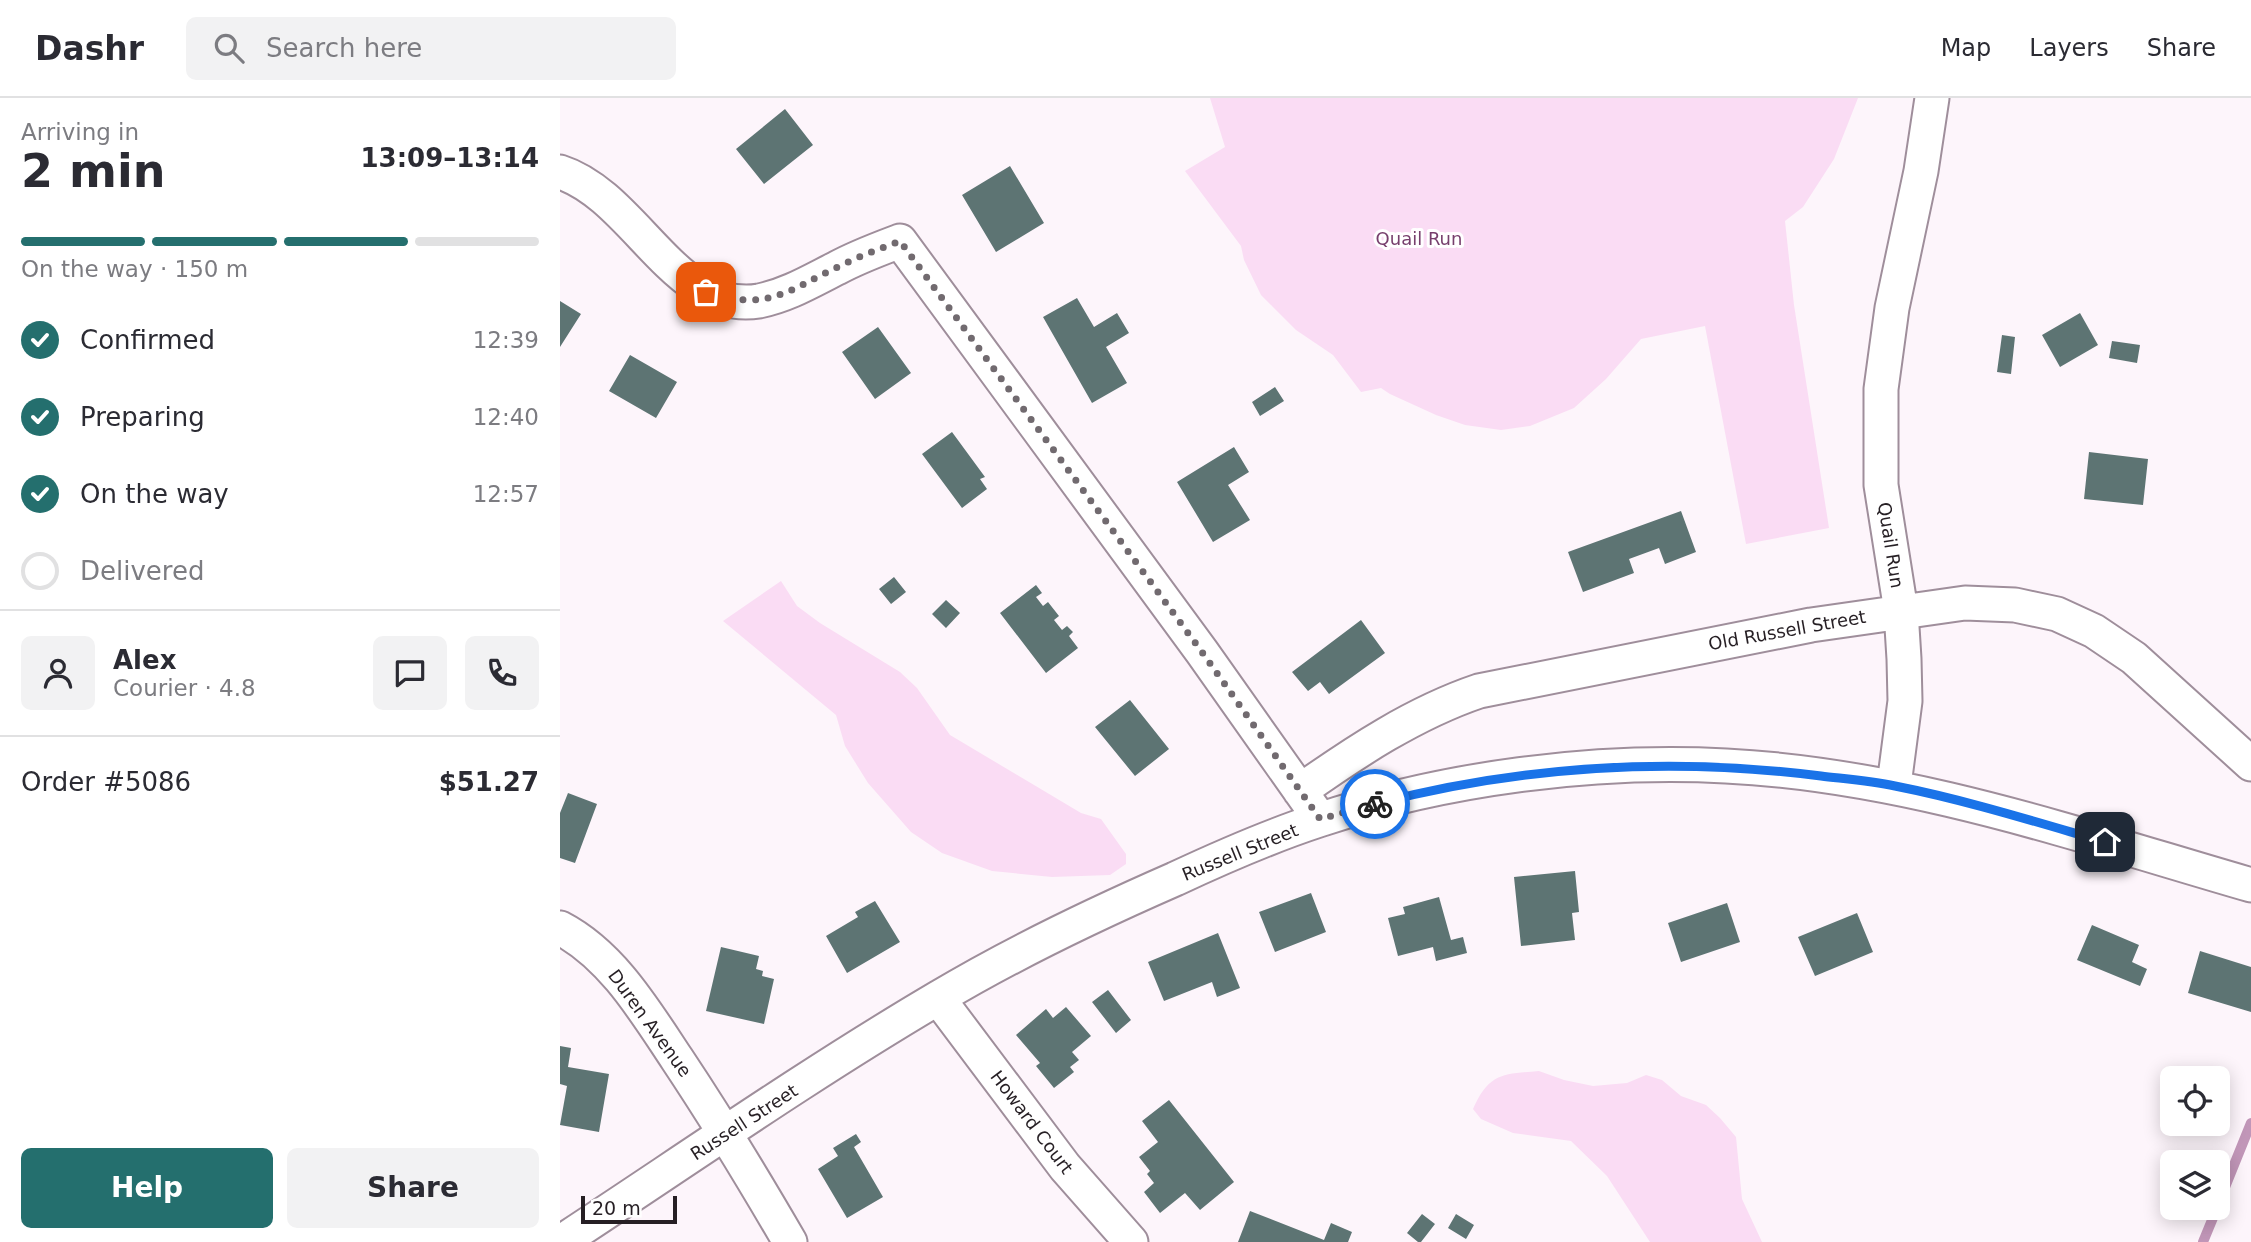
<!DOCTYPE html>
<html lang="en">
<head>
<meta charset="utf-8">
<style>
	:root { --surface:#fff; --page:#f2f2f3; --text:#2b2b33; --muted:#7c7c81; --line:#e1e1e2; --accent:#246f6e }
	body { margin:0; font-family:"DejaVu Sans",sans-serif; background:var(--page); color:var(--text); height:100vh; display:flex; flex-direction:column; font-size:26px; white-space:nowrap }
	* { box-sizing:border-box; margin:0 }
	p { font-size:23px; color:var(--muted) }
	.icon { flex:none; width:38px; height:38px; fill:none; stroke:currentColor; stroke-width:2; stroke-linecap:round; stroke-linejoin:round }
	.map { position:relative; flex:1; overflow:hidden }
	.sheet { display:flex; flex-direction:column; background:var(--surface); width:560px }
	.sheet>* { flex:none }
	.fabs { position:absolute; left:1600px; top:968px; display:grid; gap:14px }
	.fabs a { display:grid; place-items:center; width:70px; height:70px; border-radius:10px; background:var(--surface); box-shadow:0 4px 18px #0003; font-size:35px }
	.scale { position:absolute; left:21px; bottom:18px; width:96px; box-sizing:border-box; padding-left:7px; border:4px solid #261f24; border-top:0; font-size:19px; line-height:24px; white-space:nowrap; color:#261f24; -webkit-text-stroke:5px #fff; paint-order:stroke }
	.pin { position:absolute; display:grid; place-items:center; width:60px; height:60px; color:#fff; margin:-30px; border-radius:14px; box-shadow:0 4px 10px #0006 }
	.courier { position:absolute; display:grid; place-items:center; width:70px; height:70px; margin:-35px; border:5px solid #1a73e8; border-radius:50%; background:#fff; color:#222; box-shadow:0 2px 9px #0007 }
	.summary em { font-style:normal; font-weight:700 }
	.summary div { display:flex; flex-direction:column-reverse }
	.summary { display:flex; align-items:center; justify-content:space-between; height:119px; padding:0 21px }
	h1 { font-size:46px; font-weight:700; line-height:52px }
	.bar { display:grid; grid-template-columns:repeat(4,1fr); gap:10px 7px; align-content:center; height:84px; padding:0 21px }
	.bar i { height:9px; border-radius:5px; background:var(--line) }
	.bar .active { background:var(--accent) }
	.bar p { grid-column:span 4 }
	.line { display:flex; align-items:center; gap:18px; padding:0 21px; border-top:2px solid var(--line) }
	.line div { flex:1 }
	.round { display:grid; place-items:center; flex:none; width:74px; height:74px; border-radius:10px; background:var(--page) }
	ol { padding:0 21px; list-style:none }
	li { display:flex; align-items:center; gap:21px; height:77px }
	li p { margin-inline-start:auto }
	li .icon { padding:7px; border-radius:50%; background:var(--accent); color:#fff; stroke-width:4 }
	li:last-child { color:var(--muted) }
	li i { width:38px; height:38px; border:4px solid var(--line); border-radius:50% }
	.action { display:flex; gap:14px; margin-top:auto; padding:14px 21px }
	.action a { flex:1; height:80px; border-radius:10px; background:var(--accent); color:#fff; font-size:28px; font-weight:700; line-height:80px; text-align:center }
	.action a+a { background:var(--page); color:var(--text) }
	header { display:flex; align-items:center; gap:42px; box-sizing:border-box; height:98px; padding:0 35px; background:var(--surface); border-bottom:2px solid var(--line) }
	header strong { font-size:33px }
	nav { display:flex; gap:38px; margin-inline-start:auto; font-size:24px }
	.search { width:490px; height:63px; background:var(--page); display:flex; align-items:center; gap:18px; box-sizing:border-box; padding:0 24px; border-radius:10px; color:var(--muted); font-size:26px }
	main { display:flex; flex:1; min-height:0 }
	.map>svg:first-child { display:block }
	.green { fill:#fadcf4 }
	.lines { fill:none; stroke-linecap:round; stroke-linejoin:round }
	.stream { stroke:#c196b8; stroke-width:10 }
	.building { fill:#5d7473 }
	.minor-casing { stroke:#9f8e9b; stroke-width:37 }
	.minor { stroke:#fff; stroke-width:33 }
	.done { stroke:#716a6f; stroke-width:7; stroke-dasharray:0 12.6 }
	.route { stroke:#1a73e8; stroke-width:9 }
	.labels { text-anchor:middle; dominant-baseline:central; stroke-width:6; stroke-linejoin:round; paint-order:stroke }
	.park-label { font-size:18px; fill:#773f6d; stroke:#fff }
	.street-label { font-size:18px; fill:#261f24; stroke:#fff }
</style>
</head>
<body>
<header>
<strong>Dashr</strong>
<div class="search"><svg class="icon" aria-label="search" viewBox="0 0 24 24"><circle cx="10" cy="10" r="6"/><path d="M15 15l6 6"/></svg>Search here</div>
<nav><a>Map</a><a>Layers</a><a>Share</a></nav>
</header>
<main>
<section class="sheet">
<div class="summary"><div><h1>2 min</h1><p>Arriving in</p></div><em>13:09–13:14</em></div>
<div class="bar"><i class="active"></i><i class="active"></i><i class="active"></i><i></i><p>On the way · 150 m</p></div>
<ol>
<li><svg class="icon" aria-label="check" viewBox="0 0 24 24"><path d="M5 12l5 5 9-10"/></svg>Confirmed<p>12:39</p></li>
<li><svg class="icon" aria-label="check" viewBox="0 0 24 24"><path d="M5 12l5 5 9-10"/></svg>Preparing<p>12:40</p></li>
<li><svg class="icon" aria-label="check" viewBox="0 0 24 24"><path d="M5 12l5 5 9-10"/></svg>On the way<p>12:57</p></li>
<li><i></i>Delivered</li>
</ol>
<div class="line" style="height:126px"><a class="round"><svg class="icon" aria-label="person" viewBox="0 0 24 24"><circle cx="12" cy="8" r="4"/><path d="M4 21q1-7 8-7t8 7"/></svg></a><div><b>Alex</b><p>Courier · 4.8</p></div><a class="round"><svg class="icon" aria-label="chat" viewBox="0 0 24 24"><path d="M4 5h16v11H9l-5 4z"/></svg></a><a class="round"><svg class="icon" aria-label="phone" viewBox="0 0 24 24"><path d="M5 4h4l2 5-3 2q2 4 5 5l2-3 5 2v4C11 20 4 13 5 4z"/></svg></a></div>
<div class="line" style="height:91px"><div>Order #5086</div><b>$51.27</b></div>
<div class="action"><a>Help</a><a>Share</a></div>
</section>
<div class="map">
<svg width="1691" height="1144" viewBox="0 0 1691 1144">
	<rect width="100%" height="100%" fill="#fdf5fb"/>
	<!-- green -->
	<path class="green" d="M650,0H1298L1274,61L1243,109L1225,123L1234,207L1269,430L1186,446L1145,228L1081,241L1046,281L1014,310L970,328L941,332L905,327L876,317L830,296L821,290L801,294L773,257L736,232L701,197L684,162L681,148L625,73L665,49Z
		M221,483L237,508L260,525L340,574L357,590L390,637L521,715L541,721L566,756V766L550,777L492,779L432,773L382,755L351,734L308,685L285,648L276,617L163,523Z
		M979,973L1004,982L1033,988L1067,985L1086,977L1102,982L1121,998L1146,1007L1160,1020L1176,1039L1182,1101L1202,1144H1090L1047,1078L1011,1043L953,1035L921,1021L913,1011C929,975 943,976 979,973Z"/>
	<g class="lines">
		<!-- stream -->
		<path class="stream" d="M1657,1109L1691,1025
			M1643,1144L1657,1110"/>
	</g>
	<!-- building -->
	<path class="building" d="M225,11L253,47L204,86L176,51Z
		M450,68L484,125L436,154L402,97Z
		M517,200L534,229L557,215L569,235L546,249L567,285L532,305L483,219Z
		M0,203L21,216L0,249Z
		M1520,215L1538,247L1500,269L1482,237Z
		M318,229L351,275L315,301L282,254Z
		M1442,237L1455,239L1451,276L1437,274Z
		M1552,243L1580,247L1577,265L1549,260Z
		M70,257L117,284L96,320L49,293Z
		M715,289L724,303L700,318L692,304Z
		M392,334L425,379L420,381L427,391L402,410L362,356Z
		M674,349L689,374L668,387L690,422L653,444L617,384Z
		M1529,354L1588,361L1583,407L1524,401Z
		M1121,413L1136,454L1105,466L1099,450L1069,461L1074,475L1023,494L1008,454Z
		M334,479L346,494L331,506L319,491Z
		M476,487L482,495L476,499L483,508L488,504L499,518L494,522L502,532L507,528L513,534L509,538L518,550L486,575L440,515Z
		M386,502L400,515L386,530L372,516Z
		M801,522L825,555L769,596L760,584L748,593L732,574Z
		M570,602L609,651L575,678L535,629Z
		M8,695L37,706L15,765L0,760V715Z
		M1015,773L1019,814L1012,815L1015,842L961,848L954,779Z
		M751,795L766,834L715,854L699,814Z
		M879,799L891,842L903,839L907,855L876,863L873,849L838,858L828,820L845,816L843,809Z
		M315,803L340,844L287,875L266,838L298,819L295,814Z
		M1167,805L1180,844L1121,864L1108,825Z
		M1297,815L1313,854L1255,878L1238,839Z
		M1532,827L1579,847L1572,864L1587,871L1580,888L1517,862Z
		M658,835L680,890L657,899L652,884L604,903L588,864Z
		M161,849L199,858L196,871L203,873L202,878L214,881L204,926L146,913Z
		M1640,853L1691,869V914L1628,895Z
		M548,892L571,922L556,935L532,904Z
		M506,909L531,938L512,954L519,962L510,969L514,974L494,990L476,968L480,965L456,937L486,911L493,920Z
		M0,948L11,950L8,969L49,976L39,1034L0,1027L7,988L0,986Z
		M609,1002L674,1084L640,1112L625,1095L600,1115L584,1094L594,1085L587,1076L590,1073L579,1059L598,1044L582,1023Z
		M296,1036L301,1044L294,1049L323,1099L287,1120L258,1071L278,1058L273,1050Z
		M690,1113L764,1142L771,1125L792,1134L788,1144H678Z
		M862,1116L875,1126L861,1144H858L847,1135Z
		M896,1116L914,1127L906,1141L888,1130Z"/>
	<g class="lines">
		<defs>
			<path id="minor" d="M0,74C75,98 116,217 199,203C228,197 251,183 277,170C297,159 319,151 340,143L642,554L760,721
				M1334,687L1345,603L1344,561L1341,513L1321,387V291L1332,210L1361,73L1372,0
				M740,693C795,654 854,615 919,593L1251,527L1405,505L1455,507L1497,516L1534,533L1574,560L1691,666
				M0,830C52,857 85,913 117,961C157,1021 194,1082 230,1144
				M378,900L505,1069L571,1144
				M1,1144C126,1062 249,976 378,900C453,855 535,816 615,781C662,759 710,738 759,722C885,680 1033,661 1166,668C1347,677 1518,737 1691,787"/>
		</defs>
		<!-- minor casing -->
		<use href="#minor" class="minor-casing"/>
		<!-- minor -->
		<use href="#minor" class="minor"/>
	</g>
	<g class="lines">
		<!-- done -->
		<path class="done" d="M146,194C207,214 227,193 280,168C299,158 320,151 340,143L642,554L760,721L815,706"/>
		<!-- route -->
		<path class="route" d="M815,706C961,668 1112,659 1261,678C1286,681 1311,683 1335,688C1406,702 1476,724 1545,744"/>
	</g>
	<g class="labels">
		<!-- park labels -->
		<g class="park-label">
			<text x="859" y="140">Quail Run</text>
		</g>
		<!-- street labels -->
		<g class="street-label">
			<text transform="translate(1331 447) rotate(81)">Quail Run</text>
			<text transform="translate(1227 532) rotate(-10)">Old Russell Street</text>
			<text transform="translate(680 754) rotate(-22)">Russell Street</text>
			<text transform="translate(90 925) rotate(54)">Duren Avenue</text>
			<text transform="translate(184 1024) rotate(-33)">Russell Street</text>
			<text transform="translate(472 1024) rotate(53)">Howard Court</text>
		</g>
	</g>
</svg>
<div class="fabs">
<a><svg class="icon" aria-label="locate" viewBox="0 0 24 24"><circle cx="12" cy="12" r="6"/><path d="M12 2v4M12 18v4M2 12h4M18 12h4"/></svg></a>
<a><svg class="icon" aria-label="layers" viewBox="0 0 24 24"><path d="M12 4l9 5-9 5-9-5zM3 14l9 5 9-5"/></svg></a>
</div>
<div class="scale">20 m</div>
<div class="pin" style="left:146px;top:194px;background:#ea580c"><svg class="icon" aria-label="bag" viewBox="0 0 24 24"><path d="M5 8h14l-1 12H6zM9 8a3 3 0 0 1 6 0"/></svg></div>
<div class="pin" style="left:1545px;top:744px;background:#1f2937"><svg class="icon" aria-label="home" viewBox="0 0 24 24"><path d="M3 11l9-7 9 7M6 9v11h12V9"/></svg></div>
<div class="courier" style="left:815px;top:706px"><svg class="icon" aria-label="bike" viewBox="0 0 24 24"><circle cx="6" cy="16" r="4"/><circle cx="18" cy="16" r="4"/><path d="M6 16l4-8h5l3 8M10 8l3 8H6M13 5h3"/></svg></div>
</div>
</main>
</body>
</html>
